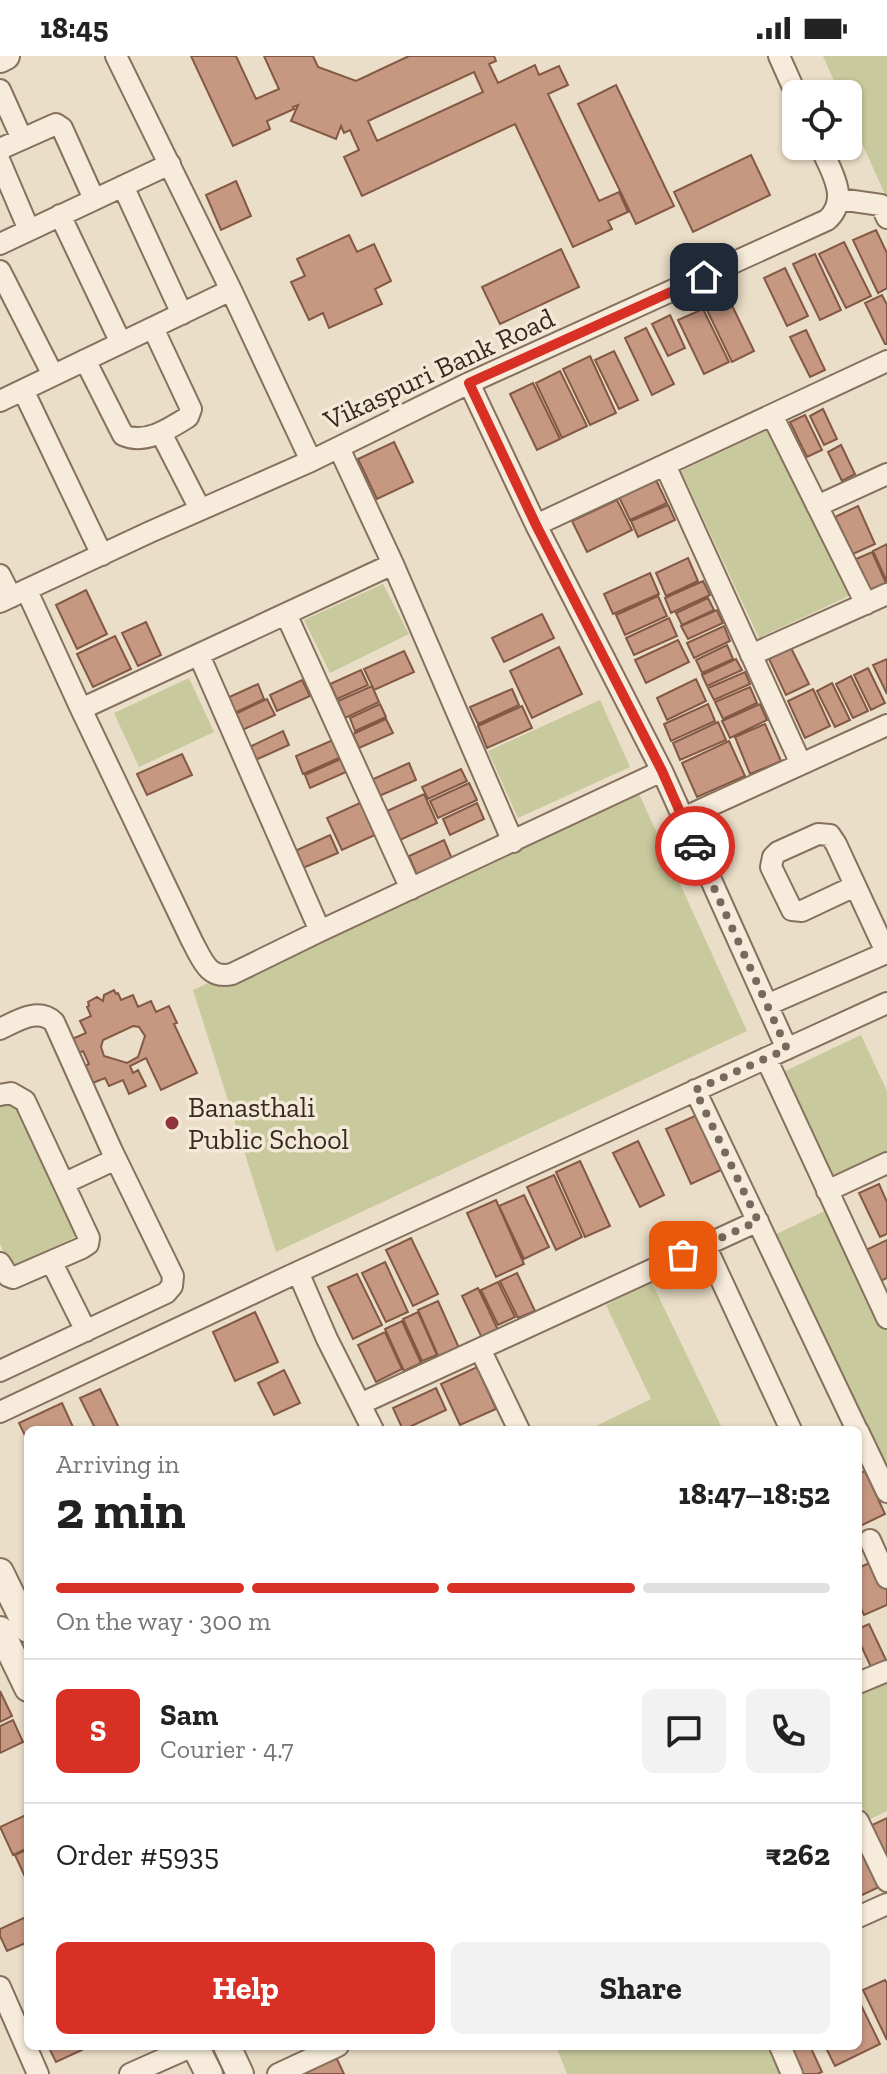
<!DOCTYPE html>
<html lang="en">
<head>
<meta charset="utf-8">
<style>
	:root { --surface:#fff; --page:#f2f2f2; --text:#222; --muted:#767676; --line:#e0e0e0; --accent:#d93025 }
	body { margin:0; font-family:"Zilla Slab",serif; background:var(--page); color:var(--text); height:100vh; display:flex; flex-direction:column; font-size:30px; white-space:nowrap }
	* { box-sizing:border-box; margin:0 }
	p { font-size:26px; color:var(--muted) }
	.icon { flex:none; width:44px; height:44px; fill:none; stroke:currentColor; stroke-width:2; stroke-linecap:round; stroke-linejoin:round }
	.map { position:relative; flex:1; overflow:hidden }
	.sheet { position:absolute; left:24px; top:1370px; width:838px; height:624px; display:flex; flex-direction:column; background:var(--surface); border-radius:12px; box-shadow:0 2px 6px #0004 }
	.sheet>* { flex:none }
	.tools { position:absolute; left:782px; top:24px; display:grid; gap:16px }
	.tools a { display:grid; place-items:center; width:80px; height:80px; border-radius:12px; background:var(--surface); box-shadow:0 2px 6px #0004; font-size:40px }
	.pin { position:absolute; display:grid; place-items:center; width:68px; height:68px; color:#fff; margin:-34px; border-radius:16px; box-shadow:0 4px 12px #0006 }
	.courier { position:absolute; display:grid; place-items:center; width:80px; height:80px; margin:-40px; border:6px solid #d93025; border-radius:50%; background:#fff; color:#222; box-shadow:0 2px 10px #0007 }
	.head em { font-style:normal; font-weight:800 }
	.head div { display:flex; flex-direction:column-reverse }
	.head { display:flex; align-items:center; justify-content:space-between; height:136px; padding:0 32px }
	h1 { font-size:52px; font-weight:800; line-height:60px }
	.bar { display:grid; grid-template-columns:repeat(4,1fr); gap:12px 8px; align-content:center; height:96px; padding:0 32px }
	.bar i { height:10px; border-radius:6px; background:var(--line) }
	.bar .selected { background:var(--accent) }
	.bar p { grid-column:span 4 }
	.line { display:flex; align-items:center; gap:20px; padding:0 32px; border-top:2px solid var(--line) }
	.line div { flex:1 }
	.round { display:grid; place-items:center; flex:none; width:84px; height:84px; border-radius:12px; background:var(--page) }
	.action { display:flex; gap:16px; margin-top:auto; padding:16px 32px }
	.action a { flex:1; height:92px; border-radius:12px; background:var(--accent); color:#fff; font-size:32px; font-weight:800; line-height:92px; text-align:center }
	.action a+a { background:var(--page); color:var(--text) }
	.status { display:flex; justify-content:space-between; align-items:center; height:56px; padding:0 40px; background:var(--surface); direction:ltr }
	.status svg { height:22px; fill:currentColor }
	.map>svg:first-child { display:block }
	.green { fill:#c8c99c }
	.building { fill:#c79881; stroke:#835946; stroke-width:2; fill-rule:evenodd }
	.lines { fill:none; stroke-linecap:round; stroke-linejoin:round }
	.minor-casing { stroke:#86705e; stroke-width:24 }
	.tertiary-casing { stroke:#86705e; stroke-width:30 }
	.minor { stroke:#f7ecdb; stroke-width:20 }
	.tertiary { stroke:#f7ecdb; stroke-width:26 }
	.done { stroke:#77695b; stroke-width:8; stroke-dasharray:0 14.4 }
	.route { stroke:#d93025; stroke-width:10 }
	.poi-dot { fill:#91333b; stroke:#f3e9d7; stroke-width:3 }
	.labels { text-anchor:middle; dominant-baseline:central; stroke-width:7; stroke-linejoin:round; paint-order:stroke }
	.street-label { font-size:28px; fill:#382a21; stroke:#f3e9d7 }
	.poi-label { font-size:28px; fill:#382a21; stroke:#f3e9d7; text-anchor:start }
</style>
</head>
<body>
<div class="status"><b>18:45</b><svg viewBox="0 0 49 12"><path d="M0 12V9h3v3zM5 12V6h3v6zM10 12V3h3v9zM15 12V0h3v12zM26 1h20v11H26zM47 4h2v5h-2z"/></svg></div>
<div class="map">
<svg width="887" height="2018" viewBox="0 0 887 2018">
	<rect width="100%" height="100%" fill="#ebdec8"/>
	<!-- green -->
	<path class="green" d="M823,0H887V143L848,56V38H840Z
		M775,371L853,538L759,582L681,415Z
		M383,528L409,578L330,617L304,564Z
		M189,622L214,676L139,711L114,657Z
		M600,644L630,711L518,762L488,695Z
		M635,729L747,975L276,1196L193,934Z
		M861,979L887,1035V1095L831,1122L781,1017Z
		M17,1037L85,1176L11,1212L0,1188V1045Z
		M833,1151L887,1263V1422L770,1181Z
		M652,1226V1227L723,1374H595L594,1371L651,1343L606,1249Z
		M887,1615V1755L868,1764L858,1742V1628Z
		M556,1990H768L781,2018H567Z"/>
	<!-- building -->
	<path class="building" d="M191,0H236L256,43L279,33L264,0H313L318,11L356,25L409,0H494L496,5L489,8L498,27L535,9L539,19L559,10L568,29L548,38L599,145L619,136L628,156L608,165L612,173L573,191L515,68L362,140L344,101L359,94L350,74L344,77L341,70L336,83L291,65L298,49L293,51L294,53L267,65L270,73L233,90ZM474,16L483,36L377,85L368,65Z
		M616,29L674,150L636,168L578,48Z
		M751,99L770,139L693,176L674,136Z
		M236,125L251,160L221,174L206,139Z
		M876,174L887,197V232L878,237L853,184Z
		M349,179L357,196L374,188L391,225L375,233L382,248L329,272L323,257L309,264L291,226L305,220L297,203Z
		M844,186L871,240L846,252L819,198Z
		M561,193L579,231L500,268L482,231Z
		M815,198L841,254L820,264L793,208Z
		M785,212L808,260L787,270L764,222Z
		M727,239L754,295L732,306L705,250Z
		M882,239L887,249V288H885L865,247Z
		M703,253L729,306L704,318L678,264Z
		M670,259L685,292L668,300L652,268Z
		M646,272L674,328L652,339L625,282Z
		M806,274L825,314L810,321L790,281Z
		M614,295L638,344L619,353L595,304Z
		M590,300L616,357L590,369L563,313Z
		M560,315L587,370L562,382L536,327Z
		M533,327L560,383L537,394L510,338Z
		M823,353L837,383L824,389L810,360Z
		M805,359L822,394L807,401L790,366Z
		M394,386L413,426L377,443L358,403Z
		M841,389L855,418L842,425L828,396Z
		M656,424L667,447L630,464L619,441Z
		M617,444L632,474L587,496L572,465Z
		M668,449L675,464L638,481L631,465Z
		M858,450L875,488L853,498L835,461Z
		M887,488V526L873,495Z
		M872,496L886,527L870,534L856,503Z
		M688,502L698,525L666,540L656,517Z
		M650,517L659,538L613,558L604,538Z
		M703,525L710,539L671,557L665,542Z
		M86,534L107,578L77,593L56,549Z
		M658,540L667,560L625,579L616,559Z
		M708,542L714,554L682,569L676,557Z
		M717,554L723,567L688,583L681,570Z
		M542,558L554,582L504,606L492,582Z
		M669,562L677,580L634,599L626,582Z
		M146,566L161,599L138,610L122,577Z
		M724,570L730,585L694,602L687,587Z
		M115,580L131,613L93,631L77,598Z
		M678,584L689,606L646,627L635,604Z
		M727,589L733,603L702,617L696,604Z
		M559,591L582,638L532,662L510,615Z
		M791,592L809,628L786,639L769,603Z
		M404,595L414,616L374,634L364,613Z
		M736,603L742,614L707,630L702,619Z
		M887,603V638L873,609Z
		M868,612L885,647L871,654L854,619Z
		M361,614L368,629L337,643L330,628Z
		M745,616L750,628L714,644L708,632Z
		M851,620L868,655L853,662L836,628Z
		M696,623L706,645L667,664L657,642Z
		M302,624L310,640L277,655L270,639Z
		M832,627L850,664L835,671L817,635Z
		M258,628L264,643L232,658L225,643Z
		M372,630L379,646L345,662L338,645Z
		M750,631L757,647L723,663L715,646Z
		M512,633L519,649L478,668L470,651Z
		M813,633L830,670L805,682L788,645Z
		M267,643L275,659L238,676L231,660Z
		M380,648L386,661L355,675L350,662Z
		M708,648L715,665L671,685L664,668Z
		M760,648L767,664L730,682L722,665Z
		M522,650L532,672L487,692L478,670Z
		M386,663L393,677L359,692L353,678Z
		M718,666L726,684L680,704L673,687Z
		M765,668L781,705L750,718L735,681Z
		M283,675L289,689L251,706L245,693Z
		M333,684L341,701L303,718L296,700Z
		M729,685L745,720L697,741L682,707Z
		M182,698L192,719L147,739L137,718Z
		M341,703L346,716L310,732L305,719Z
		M409,707L416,724L377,741L369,725Z
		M461,713L467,725L428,743L422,731Z
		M469,727L477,744L438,762L430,745Z
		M424,738L437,767L400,784L387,755Z
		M362,746L377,778L342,794L327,762Z
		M477,747L484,763L450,779L443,763Z
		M330,779L338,797L303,812L295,795Z
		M444,784L452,803L417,819L409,800Z
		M114,934L116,938L118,937L121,944L133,939L138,951L151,945L156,956L169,950L177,967L174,968L197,1017L161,1034L146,1002L130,1010L133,1017L138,1014L146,1030L129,1038L123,1024L109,1030L105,1022L93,1027L85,1010L89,1008L83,995L79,997L72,983L86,977L80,965L91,960L87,951L89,950L88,946L97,941L103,945L104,939ZM133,970L139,971L145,980L138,1001L127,1007L104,1000L101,991L103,984Z
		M697,1059L721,1114L691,1128L666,1073Z
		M638,1085L664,1139L640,1151L613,1097Z
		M580,1105L610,1170L585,1181L556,1116Z
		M554,1119L582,1181L556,1194L527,1131Z
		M879,1128L887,1146V1178L880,1181L859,1137Z
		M524,1139L549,1191L524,1203L499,1150Z
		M496,1144L524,1208L496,1221L467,1157Z
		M411,1182L438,1238L413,1250L386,1194Z
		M887,1184V1222L881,1225L866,1194Z
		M385,1206L408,1256L386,1266L362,1217Z
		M517,1217L535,1255L518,1262L500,1225Z
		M357,1218L382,1269L353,1283L328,1231Z
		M498,1226L515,1261L498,1269L481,1234Z
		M478,1232L498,1274L482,1282L462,1240Z
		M438,1245L459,1292L439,1302L418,1254Z
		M255,1256L278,1306L235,1325L213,1276Z
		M418,1256L437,1299L422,1305L403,1263Z
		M402,1265L421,1307L404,1315L385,1273Z
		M385,1276L402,1313L376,1326L358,1289Z
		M477,1311L496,1353L460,1369L441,1328Z
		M284,1314L300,1347L274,1359L258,1327Z
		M436,1332L446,1354L403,1374L393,1352Z
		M100,1333L119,1372L115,1374H96L80,1342Z
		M62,1347L73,1371L67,1374H28V1386L19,1367Z
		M865,1415L885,1458L858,1471V1418Z
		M874,1505L887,1534V1549L864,1559L858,1546V1512Z
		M869,1568L886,1604L871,1611L858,1583V1573Z
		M0,1635L12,1660L0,1666Z
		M13,1664L23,1686L0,1697V1670Z
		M28,1758V1792L13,1799L0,1771Z
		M887,1762V1810L868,1771Z
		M28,1793V1823H26L15,1799Z
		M863,1797L879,1831L858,1841V1799Z
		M28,1860V1886L7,1895L0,1880V1873Z
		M885,1924L887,1927V1984L863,1934Z
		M858,1943L880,1988L835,2010L825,1990H858Z
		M48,1990H80L82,1994L56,2006Z
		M785,1990H810L822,2016L817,2018H798Z
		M336,2001L344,2018H298Z"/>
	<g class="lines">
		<defs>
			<path id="minor" d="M116,0L231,234L311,405
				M779,0L796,38
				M0,34L22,83
				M0,96L2,92L56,68L62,72L94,143
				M0,106L29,174
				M123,130L182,258
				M839,143L881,149L887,162
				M60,159L121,287
				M0,188L170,108
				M0,215L53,319
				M85,304L123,379C145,389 169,373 188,361L191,353L153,272
				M469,327L536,469L662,715L787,993
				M23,334L102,499
				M0,345L231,234
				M772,359L866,548
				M161,377L200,453
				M339,392L393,508L513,786
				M665,409L801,708
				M817,450L887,418
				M536,469L887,305
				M0,519L11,541
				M27,535L81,653L192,885C202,903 208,924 232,918L320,875L662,715
				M0,546L150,476L311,405L469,327L827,164C851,143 830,113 820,90
				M286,558L411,833
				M199,599L320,875
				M751,599L887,538
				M81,653L393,508
				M683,762L887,669
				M855,830L802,855L792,854L771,811L773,801L778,796L818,778L830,779L836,788L887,898
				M767,949L886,897
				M0,973C17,965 38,951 54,966L112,1095L173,1220L172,1230L166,1237L0,1315
				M766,1002L887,1262
				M695,1034L857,1374
				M0,1039L11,1037L25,1045L89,1182L88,1188L82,1192L13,1222L8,1220L0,1207
				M65,1127L116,1103
				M827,1135L887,1107
				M705,1189L791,1374
				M52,1207L86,1275
				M298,1216L327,1283L373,1374
				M480,1293L519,1374
				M360,1348L758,1165
				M0,1356L298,1216L887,947
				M858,1375L887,1436
				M870,1484L887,1522
				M858,1627L887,1615
				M858,1765L887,1825
				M858,1861L887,1848
				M0,1931L38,2018
				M780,1990L792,2018
				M130,2018L193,1990
				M278,2018L338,1990"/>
			<path id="tertiary" d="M0,3L6,0
				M0,1516L28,1573
				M0,1574L28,1632
				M195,1990L209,2018
				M227,1990L240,2018"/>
		</defs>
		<!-- minor casing -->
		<use href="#minor" class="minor-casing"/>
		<!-- tertiary casing -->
		<use href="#tertiary" class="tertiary-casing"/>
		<!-- minor -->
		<use href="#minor" class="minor"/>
		<!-- tertiary -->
		<use href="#tertiary" class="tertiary"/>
	</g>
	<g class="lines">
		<!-- done -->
		<path class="done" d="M683,1199L758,1165L695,1034L787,993L695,790"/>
		<!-- route -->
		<path class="route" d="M695,790L662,715L536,469L469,327L704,221"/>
	</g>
	<!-- markers -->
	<circle class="poi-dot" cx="172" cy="1067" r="8"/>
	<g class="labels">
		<!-- street labels -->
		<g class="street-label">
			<text transform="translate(439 313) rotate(-25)">Vikaspuri Bank Road</text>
		</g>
		<!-- poi labels -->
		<g class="poi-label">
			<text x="188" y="1051">Banasthali<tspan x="188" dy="32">Public School</tspan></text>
		</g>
	</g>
</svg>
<div class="tools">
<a><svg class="icon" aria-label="locate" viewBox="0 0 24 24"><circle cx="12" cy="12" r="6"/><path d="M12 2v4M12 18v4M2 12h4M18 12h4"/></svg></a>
</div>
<div class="pin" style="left:683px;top:1199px;background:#ea580c"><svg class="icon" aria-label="bag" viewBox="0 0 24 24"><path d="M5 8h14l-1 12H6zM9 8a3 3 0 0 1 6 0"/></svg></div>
<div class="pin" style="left:704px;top:221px;background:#1f2937"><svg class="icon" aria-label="home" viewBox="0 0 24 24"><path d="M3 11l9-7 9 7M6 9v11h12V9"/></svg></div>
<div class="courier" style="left:695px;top:790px"><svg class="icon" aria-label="car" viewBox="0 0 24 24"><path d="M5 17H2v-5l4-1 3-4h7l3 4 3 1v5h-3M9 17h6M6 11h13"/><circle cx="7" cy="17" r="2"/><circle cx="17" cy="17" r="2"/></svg></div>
<section class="sheet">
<div class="head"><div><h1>2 min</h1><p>Arriving in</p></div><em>18:47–18:52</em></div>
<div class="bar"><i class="selected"></i><i class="selected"></i><i class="selected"></i><i></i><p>On the way · 300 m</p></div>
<div class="line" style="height:144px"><b class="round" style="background:var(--accent);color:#fff">S</b><div><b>Sam</b><p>Courier · 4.7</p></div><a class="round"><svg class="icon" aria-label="chat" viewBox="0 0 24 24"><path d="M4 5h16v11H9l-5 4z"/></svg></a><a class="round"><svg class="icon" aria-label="phone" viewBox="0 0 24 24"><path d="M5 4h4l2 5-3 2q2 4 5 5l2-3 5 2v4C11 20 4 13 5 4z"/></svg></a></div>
<div class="line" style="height:104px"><div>Order #5935</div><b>₹262</b></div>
<div class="action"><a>Help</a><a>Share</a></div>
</section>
</div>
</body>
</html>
